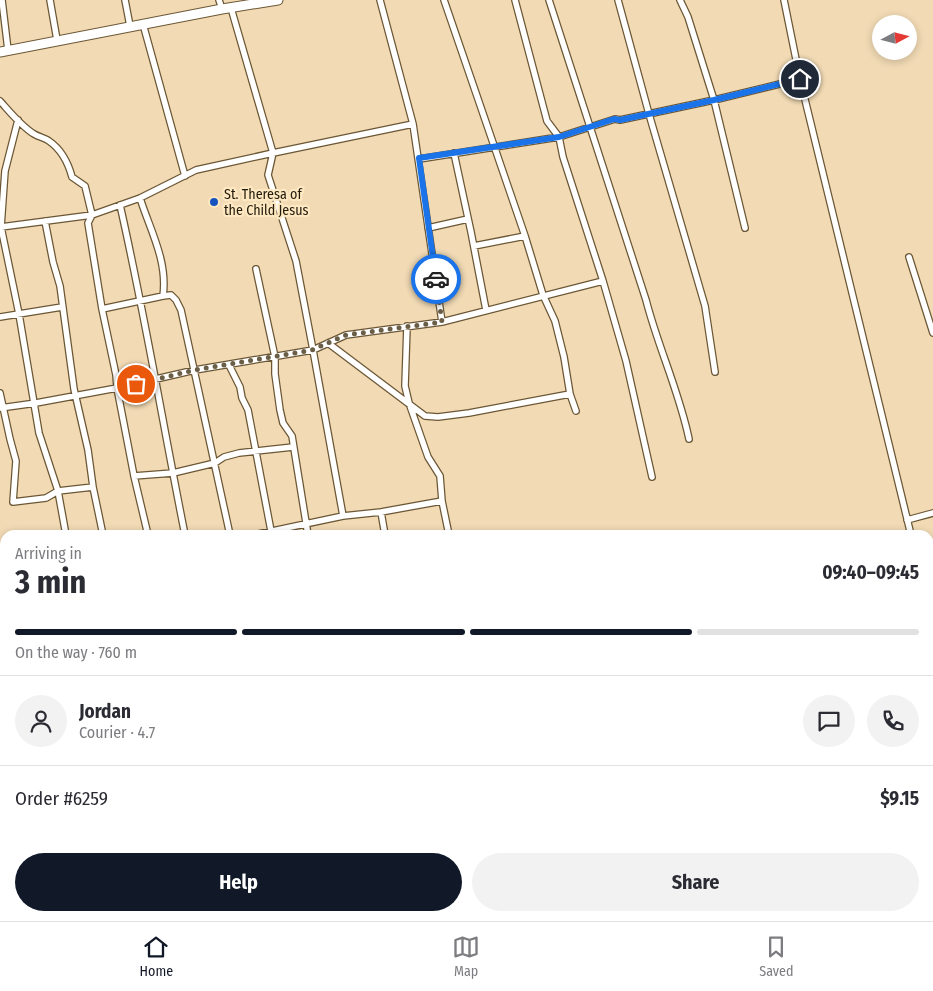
<!DOCTYPE html>
<html lang="en">
<head>
<meta charset="utf-8">
<style>
	:root { --surface:#fff; --page:#f2f2f3; --text:#2b2b33; --muted:#7c7c81; --line:#e1e1e2; --accent:#111827 }
	body { margin:0; font-family:"Fira Sans Condensed",sans-serif; background:var(--page); color:var(--text); height:100vh; display:flex; flex-direction:column; font-size:19px; white-space:nowrap }
	* { box-sizing:border-box; margin:0 }
	p { font-size:16px; color:var(--muted) }
	.icon { flex:none; width:28px; height:28px; fill:none; stroke:currentColor; stroke-width:2; stroke-linecap:round; stroke-linejoin:round }
	.map { position:relative; flex:1; overflow:hidden }
	.sheet { position:absolute; left:0px; top:530px; width:934px; height:391px; display:flex; flex-direction:column; background:var(--surface); border-radius:15px 15px 0 0; box-shadow:0 2px 8px #0003 }
	.sheet>* { flex:none }
	.needle { width:32px; rotate:83deg }
	.buttons { position:absolute; left:872px; top:15px; display:grid; gap:10px }
	.buttons a { display:grid; place-items:center; width:45px; height:45px; border-radius:50%; background:var(--surface); box-shadow:0 2px 8px #0003; font-size:25px }
	.pin { position:absolute; display:grid; place-items:center; width:42px; height:42px; color:#fff; margin:-21px; border:2px solid #fff; border-radius:50%; box-shadow:0 1px 5px #0007 }
	.courier { position:absolute; display:grid; place-items:center; width:50px; height:50px; margin:-25px; border:4px solid #1a73e8; border-radius:50%; background:#fff; color:#222; box-shadow:0 1px 6px #0007 }
	.headline em { font-style:normal; font-weight:700 }
	.headline div { display:flex; flex-direction:column-reverse }
	.headline { display:flex; align-items:center; justify-content:space-between; height:85px; padding:0 15px }
	h1 { font-size:32px; font-weight:700; line-height:38px }
	.bar { display:grid; grid-template-columns:repeat(4,1fr); gap:8px 5px; align-content:center; height:60px; padding:0 15px }
	.bar i { height:6px; border-radius:4px; background:var(--line) }
	.bar .on { background:var(--accent) }
	.bar p { grid-column:span 4 }
	.line { display:flex; align-items:center; gap:12px; padding:0 15px; border-top:1px solid var(--line) }
	.line div { flex:1 }
	.round { display:grid; place-items:center; flex:none; width:52px; height:52px; border-radius:26px; background:var(--page) }
	.button { display:flex; gap:10px; margin-top:auto; padding:10px 15px }
	.button a { flex:1; height:58px; border-radius:30px; background:var(--accent); color:#fff; font-size:20px; font-weight:700; line-height:58px; text-align:center }
	.button a+a { background:var(--page); color:var(--text) }
	.menu { display:flex; justify-content:space-around; align-items:center; height:70px; border-top:1px solid var(--line); background:var(--surface); font-size:14px; color:var(--muted) }
	.menu a { display:grid; justify-items:center; gap:2px }
	.menu .on { color:var(--accent) }
	.map>svg:first-child { display:block }
	.lines { fill:none; stroke-linecap:round; stroke-linejoin:round }
	.minor-casing { stroke:#6b5735; stroke-width:8 }
	.primary-casing { stroke:#6b5735; stroke-width:11 }
	.minor { stroke:#fff; stroke-width:5.5 }
	.primary { stroke:#fff; stroke-width:9 }
	.done { stroke:#6b5e47; stroke-width:5; stroke-dasharray:0 9 }
	.route { stroke:#1a73e8; stroke-width:6 }
	.poi-dot { fill:#1753bf; stroke:#fee8c1; stroke-width:2 }
	.labels { text-anchor:middle; dominant-baseline:central; stroke-width:4.5; stroke-linejoin:round; paint-order:stroke }
	.poi-label { font-size:14px; fill:#231b0c; stroke:#fee8c1; text-anchor:start }
</style>
</head>
<body>
<div class="map">
<svg width="933" height="921" viewBox="0 0 933 921">
	<rect width="100%" height="100%" fill="#f1dab4"/>
	<g class="lines">
		<defs>
			<path id="minor" d="M2,0L8,50
				M50,0L57,40
				M125,0L130,26
				M219,0L222,9
				M380,0L413,124L442,322
				M444,0L525,236L543,295L555,321L564,357L570,394L576,411
				M515,0L547,121L559,137L563,157L603,281L626,361L652,477
				M549,0L646,300C658,347 679,391 689,439
				M618,0L649,114L705,306L715,372
				M680,0L688,17L714,100L745,228
				M784,0L800,79L911,535
				M143,24L185,176
				M0,101C10,112 21,126 34,134C39,137 45,138 49,141C62,150 68,162 72,177L85,186L92,215L88,223L102,309L163,296L171,295L176,300L181,310L230,535
				M18,120L5,171L1,227L19,314L39,433L58,491L93,487L103,535
				M454,153L471,232L486,310
				M419,159L559,137L615,119L620,120L714,100L800,79
				M140,198C150,230 168,261 163,296
				M120,205C145,315 163,425 185,535
				M45,221L53,262L60,286L74,389L88,450L93,487
				M1,227L92,215L140,198L196,170L273,153L413,124
				M428,228L468,219
				M474,246L525,236
				M909,257L933,333
				M256,269L275,357V374L280,410L283,423L292,436L308,535
				M102,309L116,375L117,388L134,476L148,535
				M0,317L62,307
				M407,326L405,386L409,403L428,457L440,476L442,501L449,535
				M328,343L425,416L438,417L469,413L570,394
				M229,365L240,387L242,398L248,410L271,531
				M0,393L10,439L16,461L13,502L46,498L58,491L66,535
				M0,408L36,403L117,388L195,370L313,350L296,261L268,175L273,153L231,8
				M134,476L173,473L215,463L224,457L239,453L293,447
				M381,512L385,535
				M343,516L381,512L442,501
				M907,520L933,513
				M253,535L343,516L313,350L346,335L442,322L603,281
				M0,605L5,601
				M0,705L5,711
				M0,788L5,784
				M0,828L5,835
				M63,916L67,921
				M155,916L159,921
				M117,921L124,916"/>
			<path id="primary" d="M0,52L222,9L278,0"/>
		</defs>
		<!-- minor casing -->
		<use href="#minor" class="minor-casing"/>
		<!-- primary casing -->
		<use href="#primary" class="primary-casing"/>
		<!-- minor -->
		<use href="#minor" class="minor"/>
		<!-- primary -->
		<use href="#primary" class="primary"/>
	</g>
	<g class="lines">
		<!-- done -->
		<path class="done" d="M136,384L195,370L312,350L346,335L442,322L436,279"/>
		<!-- route -->
		<path class="route" d="M436,279L419,158L559,137L614,119L620,120L714,100L800,79"/>
	</g>
	<!-- markers -->
	<circle class="poi-dot" cx="214" cy="202" r="5"/>
	<g class="labels">
		<!-- poi labels -->
		<g class="poi-label">
			<text x="224" y="194">St. Theresa of<tspan x="224" dy="16">the Child Jesus</tspan></text>
		</g>
	</g>
</svg>
<div class="buttons">
<a><svg class="needle" viewBox="-14 -14 28 28"><path d="M0-13l5 13h-10z" fill="#e53935"/><path d="M0 13l5-13h-10z" fill="#7c7c81"/></svg></a>
</div>
<div class="pin" style="left:136px;top:384px;background:#ea580c"><svg class="icon" aria-label="bag" viewBox="0 0 24 24"><path d="M5 8h14l-1 12H6zM9 8a3 3 0 0 1 6 0"/></svg></div>
<div class="pin" style="left:800px;top:79px;background:#1f2937"><svg class="icon" aria-label="home" viewBox="0 0 24 24"><path d="M3 11l9-7 9 7M6 9v11h12V9"/></svg></div>
<div class="courier" style="left:436px;top:279px"><svg class="icon" aria-label="car" viewBox="0 0 24 24"><path d="M5 17H2v-5l4-1 3-4h7l3 4 3 1v5h-3M9 17h6M6 11h13"/><circle cx="7" cy="17" r="2"/><circle cx="17" cy="17" r="2"/></svg></div>
<section class="sheet">
<div class="headline"><div><h1>3 min</h1><p>Arriving in</p></div><em>09:40–09:45</em></div>
<div class="bar"><i class="on"></i><i class="on"></i><i class="on"></i><i></i><p>On the way · 760 m</p></div>
<div class="line" style="height:90px"><a class="round"><svg class="icon" aria-label="person" viewBox="0 0 24 24"><circle cx="12" cy="8" r="4"/><path d="M4 21q1-7 8-7t8 7"/></svg></a><div><b>Jordan</b><p>Courier · 4.7</p></div><a class="round"><svg class="icon" aria-label="chat" viewBox="0 0 24 24"><path d="M4 5h16v11H9l-5 4z"/></svg></a><a class="round"><svg class="icon" aria-label="phone" viewBox="0 0 24 24"><path d="M5 4h4l2 5-3 2q2 4 5 5l2-3 5 2v4C11 20 4 13 5 4z"/></svg></a></div>
<div class="line" style="height:65px"><div>Order #6259</div><b>$9.15</b></div>
<div class="button"><a>Help</a><a>Share</a></div>
</section>
</div>
<nav class="menu">
<a class="on"><svg class="icon" aria-label="home" viewBox="0 0 24 24"><path d="M3 11l9-7 9 7M6 9v11h12V9"/></svg>Home</a>
<a><svg class="icon" aria-label="map" viewBox="0 0 24 24"><path d="M3 6l6-2 6 2 6-2v14l-6 2-6-2-6 2zM9 4v14M15 6v14"/></svg>Map</a>
<a><svg class="icon" aria-label="saved" viewBox="0 0 24 24"><path d="M7 4h10v16l-5-4-5 4z"/></svg>Saved</a>
</nav>
</body>
</html>
